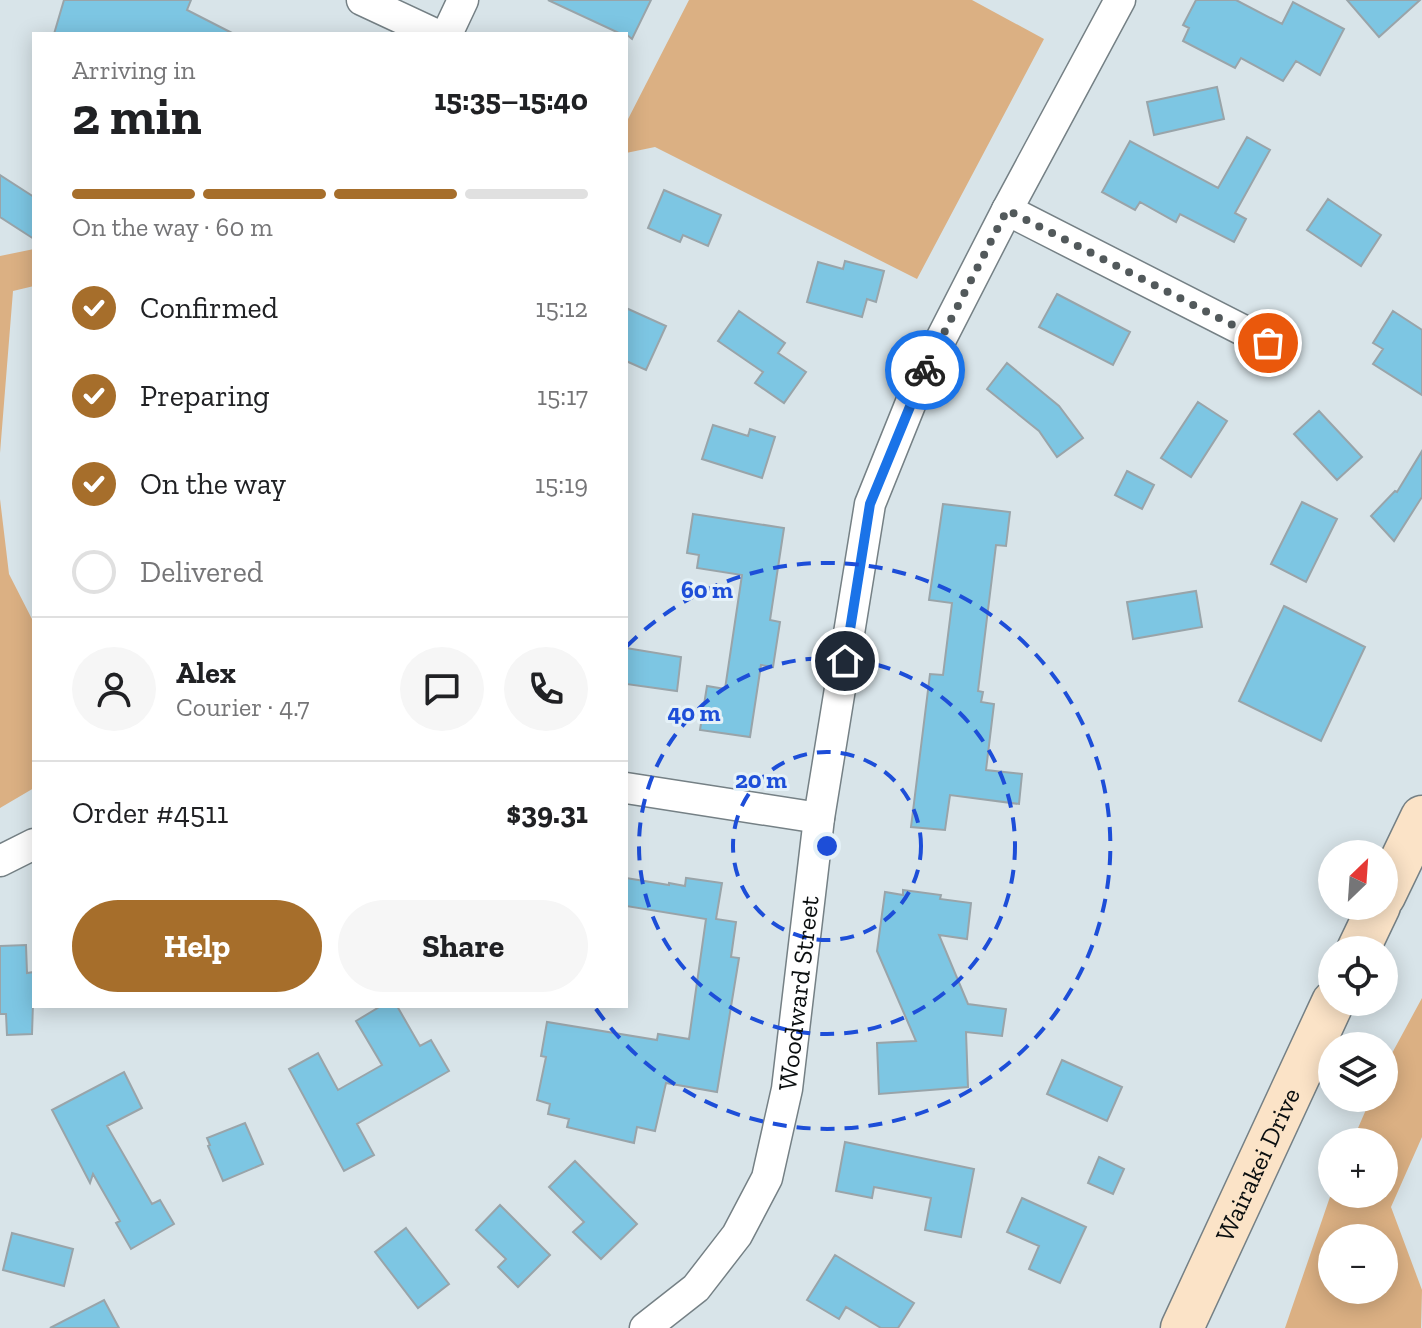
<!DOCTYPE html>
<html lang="en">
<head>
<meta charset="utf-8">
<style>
	:root { --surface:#fff; --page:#f6f6f6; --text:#202124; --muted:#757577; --line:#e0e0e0; --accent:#a66e2b }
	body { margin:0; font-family:"Zilla Slab",serif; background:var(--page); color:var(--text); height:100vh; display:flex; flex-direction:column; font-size:30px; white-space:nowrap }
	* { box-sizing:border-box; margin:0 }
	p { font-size:26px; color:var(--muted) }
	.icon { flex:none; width:44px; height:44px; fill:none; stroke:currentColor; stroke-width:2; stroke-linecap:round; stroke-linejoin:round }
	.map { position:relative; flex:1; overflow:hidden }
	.drawer { position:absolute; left:32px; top:32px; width:596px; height:976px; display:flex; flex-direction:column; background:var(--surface); border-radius:0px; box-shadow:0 4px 20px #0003 }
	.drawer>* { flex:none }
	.needle { width:52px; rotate:25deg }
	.controls { position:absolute; left:1318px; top:840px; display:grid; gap:16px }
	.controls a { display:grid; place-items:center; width:80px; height:80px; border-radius:50%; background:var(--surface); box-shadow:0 4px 20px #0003; font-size:40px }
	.pin { position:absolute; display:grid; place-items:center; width:68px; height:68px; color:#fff; margin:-34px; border:4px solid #fff; border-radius:50%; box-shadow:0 2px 8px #0007 }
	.courier { position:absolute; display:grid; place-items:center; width:80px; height:80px; margin:-40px; border:6px solid #1a73e8; border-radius:50%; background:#fff; color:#222; box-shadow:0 2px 10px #0007 }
	.overview em { font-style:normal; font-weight:700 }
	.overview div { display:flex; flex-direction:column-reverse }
	.overview { display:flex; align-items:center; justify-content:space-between; height:136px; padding:0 40px }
	h1 { font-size:52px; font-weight:700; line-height:60px }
	.bar { display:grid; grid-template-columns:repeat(4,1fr); gap:12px 8px; align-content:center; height:96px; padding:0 40px }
	.bar i { height:10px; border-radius:6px; background:var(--line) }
	.bar .selected { background:var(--accent) }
	.bar p { grid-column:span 4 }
	.line { display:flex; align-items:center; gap:20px; padding:0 40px; border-top:2px solid var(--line) }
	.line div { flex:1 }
	.round { display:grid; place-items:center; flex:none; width:84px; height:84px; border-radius:42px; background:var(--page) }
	ol { padding:0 40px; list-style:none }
	li { display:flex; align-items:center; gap:24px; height:88px }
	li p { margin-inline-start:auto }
	li .icon { padding:8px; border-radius:50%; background:var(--accent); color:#fff; stroke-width:4 }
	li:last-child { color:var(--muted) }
	li i { width:44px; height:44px; border:4px solid var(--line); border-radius:50% }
	.button { display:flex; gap:16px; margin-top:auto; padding:16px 40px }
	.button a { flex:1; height:92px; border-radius:48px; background:var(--accent); color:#fff; font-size:32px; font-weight:700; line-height:92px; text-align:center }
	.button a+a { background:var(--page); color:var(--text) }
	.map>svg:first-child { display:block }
	.green { fill:#dbb083; fill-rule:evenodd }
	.building { fill:#7dc6e3; stroke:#99a4a9; stroke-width:2 }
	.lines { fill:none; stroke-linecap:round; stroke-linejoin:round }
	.street-casing { stroke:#758085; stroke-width:33 }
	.secondary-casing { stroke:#758085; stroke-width:45 }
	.street { stroke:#fff; stroke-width:30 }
	.secondary { stroke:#fbe3c7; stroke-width:42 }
	.done { stroke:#52595b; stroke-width:8; stroke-dasharray:0 14.4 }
	.route { stroke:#1a73e8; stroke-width:10 }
	.ring { fill:none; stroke:#1d4ed8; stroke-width:4; stroke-dasharray:14 10 }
	.labels { text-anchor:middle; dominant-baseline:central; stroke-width:6; stroke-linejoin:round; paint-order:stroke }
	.street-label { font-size:26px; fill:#0a0e0f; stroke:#e5f1f7 }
	.centre { fill:#1d4ed8; stroke:#e5f1f7; stroke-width:4 }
	.ring-label { font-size:24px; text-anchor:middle; font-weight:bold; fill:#1d4ed8; stroke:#e5f1f7; stroke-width:6; stroke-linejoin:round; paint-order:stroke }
</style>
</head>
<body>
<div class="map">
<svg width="1422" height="1328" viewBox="0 0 1422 1328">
	<rect width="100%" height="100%" fill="#d8e4e9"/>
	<!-- green -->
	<path class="green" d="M689,0H972L1044,39L917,279L655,147L626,153V123Z
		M34,249V286L13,291L0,453V256Z
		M0,499L9,574L34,623V788L0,808Z
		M1422,998V1137L1391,1207L1422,1290L1421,1328H1285L1332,1191V1194H1384V1142H1352L1371,1098H1384V1068ZM1384,1238V1290H1332V1238Z"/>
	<!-- building -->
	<path class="building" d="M64,0H191L187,10L234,34H54Z
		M548,0H651L632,39L626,34H621Z
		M1196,0H1236L1282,24L1293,2L1344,29L1320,75L1296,61L1283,81L1241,58L1235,68L1183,41L1189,28L1183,25Z
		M1347,0H1420L1379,37Z
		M1217,87L1224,119L1154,135L1147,102Z
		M1247,137L1270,150L1235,213L1246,219L1234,242L1180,214L1176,222L1140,202L1135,210L1102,192L1130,141L1218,188Z
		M0,175L34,197V239L0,217Z
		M664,190L721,215L708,246L683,235L680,242L648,228Z
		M1328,199L1381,235L1361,266L1307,230Z
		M845,261L884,271L876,302L867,299L862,317L807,302L818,262L843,269Z
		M1057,294L1130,332L1113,365L1039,327Z
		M626,308L666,326L646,370L626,361Z
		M739,311L785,343L778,353L806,372L784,403L755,383L763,372L718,341Z
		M1393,311L1422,330V395L1373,364L1383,349L1373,343Z
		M1007,363L1059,406L1083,438L1057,457L1039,431L987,389Z
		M1198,402L1227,421L1191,477L1161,458Z
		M1319,411L1362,457L1337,480L1294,434Z
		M713,425L748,436L750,429L775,437L762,478L702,459Z
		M1422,451V497L1394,541L1371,516L1395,491L1397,492Z
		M1127,471L1154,485L1142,509L1115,495Z
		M1302,502L1337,519L1306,582L1271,564Z
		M943,504L1010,512L1006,546L996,545L978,691L983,692L981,702L994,704L986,770L1022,774L1019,804L950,795L945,830L911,827L930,674L943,675L952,603L929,600Z
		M693,514L784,528L770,620L780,622L773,667L761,665L750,737L700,730L707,686L725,689L742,575L697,568L699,555L687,553Z
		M1196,591L1202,627L1133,639L1127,602Z
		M1284,606L1365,647L1321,741L1239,701Z
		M626,648L681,657L677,691L626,684Z
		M626,878L669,885V883L685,886L686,878L722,883L716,919L736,922L731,957L739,958L717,1092L666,1083L655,1131L637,1127L634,1143L567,1127L569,1119L548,1114L550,1104L537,1100L546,1057L541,1056L547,1022L657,1040L658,1034L689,1039L706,919L626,906Z
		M903,890L941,895L940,899L971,903L967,939L939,935L968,1004L1006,1009L1002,1036L966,1032L968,1087L879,1094L877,1043L916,1041L877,951L885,892L903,895Z
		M26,945L27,973L34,972L32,1034L7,1035L6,1014H0V946Z
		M381,1006H397L420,1046L431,1040L449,1071L357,1124L374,1155L344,1171L289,1069L318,1053L338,1090L382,1065L356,1021Z
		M1062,1060L1122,1087L1107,1121L1047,1094Z
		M124,1072L142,1108L107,1126L152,1204L160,1200L174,1224L131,1249L116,1223L120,1221L93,1174L90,1183L52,1110Z
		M245,1123L263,1164L223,1181L208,1146L210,1145L207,1138Z
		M845,1142L974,1169L961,1237L925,1230L931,1198L874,1187L872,1198L836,1191Z
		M1099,1157L1124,1169L1113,1194L1088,1183Z
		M575,1161L637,1224L601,1259L573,1232L584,1222L549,1187Z
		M1022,1198L1086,1227L1060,1283L1029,1269L1039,1246L1007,1232Z
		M500,1205L550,1255L518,1287L498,1267L506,1259L476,1230Z
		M406,1228L449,1284L418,1308L375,1252Z
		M12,1233L73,1249L64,1286L3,1270Z
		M835,1255L914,1303L898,1328H881L846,1307L839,1319L807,1300Z
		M104,1300L119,1328H50Z"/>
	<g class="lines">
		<defs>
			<g id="street">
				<path d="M362,0L435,34"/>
				<path d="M447,34L463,0"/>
				<path d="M1007,210L1268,343"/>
				<path d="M626,788L819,818"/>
				<path d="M0,861L34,844"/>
				<path id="s1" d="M645,1328L696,1288L737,1235L767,1178L787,1089L819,818L870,504L920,380L1007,210L1120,0"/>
			</g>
			<g id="secondary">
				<path d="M1384,896L1422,817"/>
				<path d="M1358,950L1379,906"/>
				<path id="s2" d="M1182,1328L1333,1002"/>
			</g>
		</defs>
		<!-- street casing -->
		<use href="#street" class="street-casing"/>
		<!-- secondary casing -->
		<use href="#secondary" class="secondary-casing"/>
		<!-- street -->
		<use href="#street" class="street"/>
		<!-- secondary -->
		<use href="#secondary" class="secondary"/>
	</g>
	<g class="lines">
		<!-- done -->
		<path class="done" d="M925,370L1007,210L1268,343"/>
		<!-- route -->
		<path class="route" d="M845,661L870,504L925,370"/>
	</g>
	<!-- distance rings -->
	<g class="ring">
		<circle cx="827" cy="846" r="94"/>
		<circle cx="827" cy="846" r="188"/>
		<path d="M627 646A283 283 0 1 1 594 1006"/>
	</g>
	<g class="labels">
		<!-- street labels -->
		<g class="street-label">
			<text stroke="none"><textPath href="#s1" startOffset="384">Woodward Street</textPath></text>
			<text stroke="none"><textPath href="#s2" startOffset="180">Wairakei Drive</textPath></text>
		</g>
	</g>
	<circle cx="827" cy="846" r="12" class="centre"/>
	<g class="ring-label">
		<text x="707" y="598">60 m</text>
		<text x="694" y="721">40 m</text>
		<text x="761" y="788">20 m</text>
	</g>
</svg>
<div class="controls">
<a><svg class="needle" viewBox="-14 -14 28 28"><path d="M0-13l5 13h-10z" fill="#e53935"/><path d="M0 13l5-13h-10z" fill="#757577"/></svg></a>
<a><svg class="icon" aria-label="locate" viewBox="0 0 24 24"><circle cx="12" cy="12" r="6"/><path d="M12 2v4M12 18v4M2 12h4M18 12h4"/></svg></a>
<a><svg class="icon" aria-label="layers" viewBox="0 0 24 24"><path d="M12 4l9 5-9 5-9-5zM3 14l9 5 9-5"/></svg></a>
<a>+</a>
<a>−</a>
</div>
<div class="pin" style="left:1268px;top:343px;background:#ea580c"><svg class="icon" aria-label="bag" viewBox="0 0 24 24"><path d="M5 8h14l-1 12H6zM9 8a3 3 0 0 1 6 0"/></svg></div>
<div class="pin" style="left:845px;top:661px;background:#1f2937"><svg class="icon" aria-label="home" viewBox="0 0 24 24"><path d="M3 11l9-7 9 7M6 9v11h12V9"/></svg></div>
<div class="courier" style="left:925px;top:370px"><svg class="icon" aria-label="bike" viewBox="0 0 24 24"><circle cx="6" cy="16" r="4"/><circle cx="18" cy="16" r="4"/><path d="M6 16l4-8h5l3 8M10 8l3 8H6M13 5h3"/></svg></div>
<section class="drawer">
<div class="overview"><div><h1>2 min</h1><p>Arriving in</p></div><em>15:35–15:40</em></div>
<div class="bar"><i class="selected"></i><i class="selected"></i><i class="selected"></i><i></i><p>On the way · 60 m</p></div>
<ol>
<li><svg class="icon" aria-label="check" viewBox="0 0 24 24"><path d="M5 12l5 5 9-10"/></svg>Confirmed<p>15:12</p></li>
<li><svg class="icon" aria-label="check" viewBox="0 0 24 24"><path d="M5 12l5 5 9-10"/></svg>Preparing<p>15:17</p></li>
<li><svg class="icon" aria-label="check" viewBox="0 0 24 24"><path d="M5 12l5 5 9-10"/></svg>On the way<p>15:19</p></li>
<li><i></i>Delivered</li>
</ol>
<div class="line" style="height:144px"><a class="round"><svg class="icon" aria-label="person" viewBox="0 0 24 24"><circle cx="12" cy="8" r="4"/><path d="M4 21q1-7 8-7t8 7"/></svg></a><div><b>Alex</b><p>Courier · 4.7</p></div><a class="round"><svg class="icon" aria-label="chat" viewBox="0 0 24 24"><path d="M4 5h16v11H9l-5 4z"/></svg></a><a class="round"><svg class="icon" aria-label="phone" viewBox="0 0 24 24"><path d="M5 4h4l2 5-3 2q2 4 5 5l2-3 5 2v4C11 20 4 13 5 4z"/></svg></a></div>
<div class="line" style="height:104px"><div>Order #4511</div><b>$39.31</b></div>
<div class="button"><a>Help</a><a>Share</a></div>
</section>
</div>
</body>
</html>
